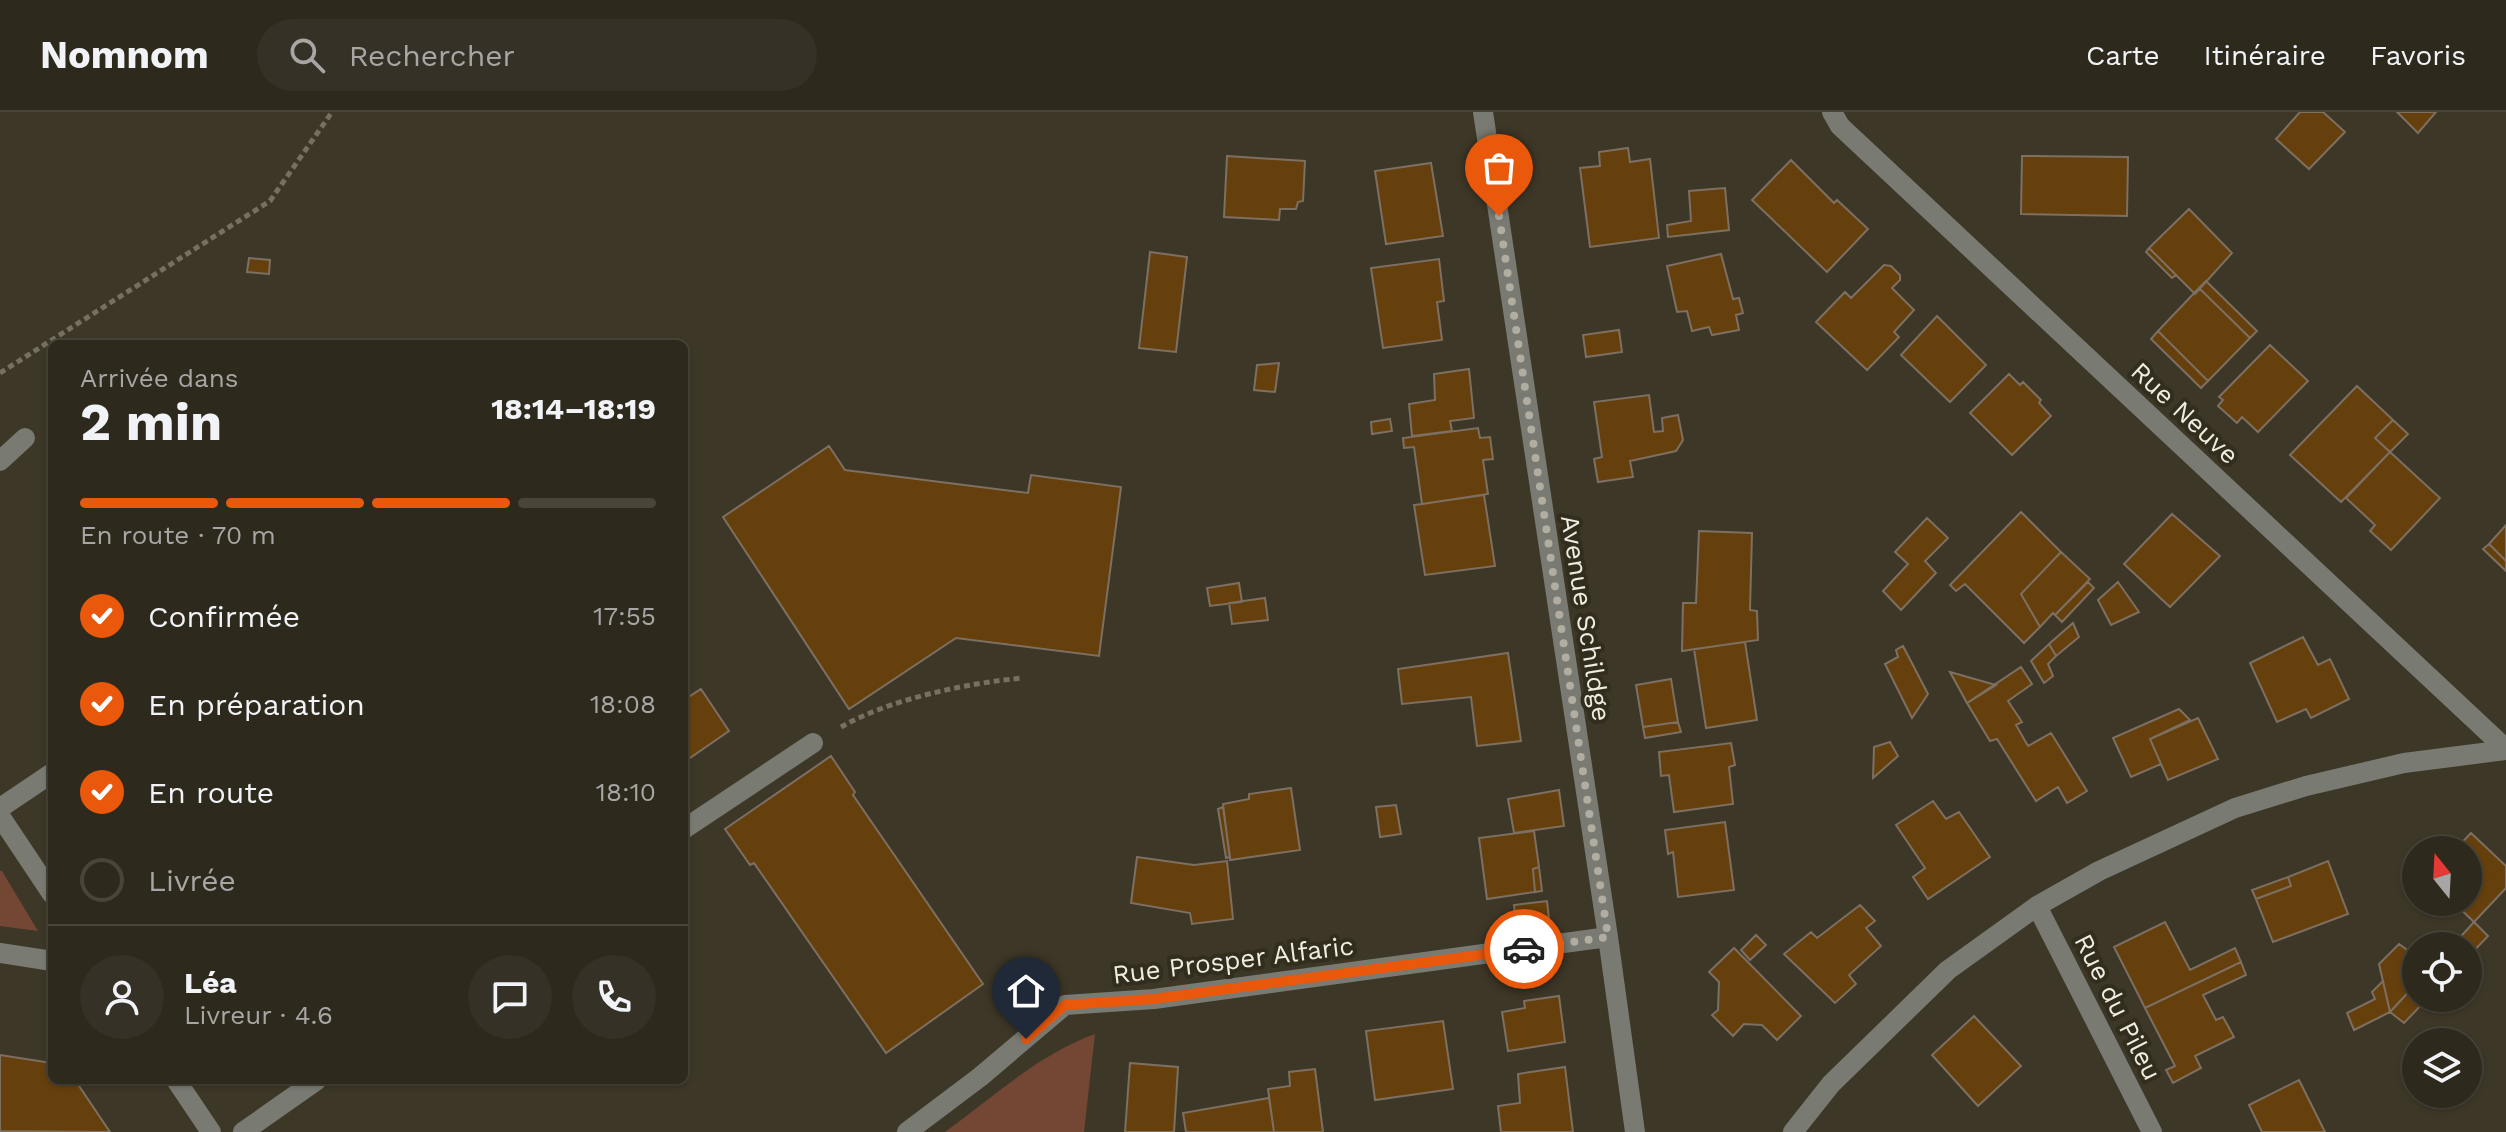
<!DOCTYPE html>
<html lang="fr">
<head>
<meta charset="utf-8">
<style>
	:root { --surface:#2e291d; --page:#363126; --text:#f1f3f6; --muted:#a7a6a4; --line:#49453b; --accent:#ea580c }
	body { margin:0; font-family:"Work Sans",sans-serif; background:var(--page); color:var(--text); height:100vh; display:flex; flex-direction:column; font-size:30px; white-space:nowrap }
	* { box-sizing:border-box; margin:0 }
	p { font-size:26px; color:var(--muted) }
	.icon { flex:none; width:44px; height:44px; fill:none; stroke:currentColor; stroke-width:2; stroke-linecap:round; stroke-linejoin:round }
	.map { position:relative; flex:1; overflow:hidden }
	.drawer { position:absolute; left:48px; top:228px; width:640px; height:744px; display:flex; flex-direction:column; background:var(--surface); border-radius:12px; box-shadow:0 2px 6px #0004,0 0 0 2px var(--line) }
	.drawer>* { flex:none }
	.needle { width:52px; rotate:342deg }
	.controls { position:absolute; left:2402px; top:724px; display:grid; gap:16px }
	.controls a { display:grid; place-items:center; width:80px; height:80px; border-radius:50%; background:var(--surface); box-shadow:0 2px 6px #0004,0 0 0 2px var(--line); font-size:40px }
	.pin { position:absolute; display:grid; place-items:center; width:68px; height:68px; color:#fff; margin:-82px -34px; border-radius:50% 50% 50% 0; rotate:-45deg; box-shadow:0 0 8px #0007 }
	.pin .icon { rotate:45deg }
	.courier { position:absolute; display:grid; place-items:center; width:80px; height:80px; margin:-40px; border:6px solid #ea580c; border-radius:50%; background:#fff; color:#222; box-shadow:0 2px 10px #0007 }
	.head em { font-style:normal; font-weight:700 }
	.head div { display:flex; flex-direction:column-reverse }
	.head { display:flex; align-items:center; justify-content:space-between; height:136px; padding:0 32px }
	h1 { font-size:52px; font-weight:700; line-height:60px }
	.bar { display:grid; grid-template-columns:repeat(4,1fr); gap:12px 8px; align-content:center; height:96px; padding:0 32px }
	.bar i { height:10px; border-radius:6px; background:var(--line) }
	.bar .current { background:var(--accent) }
	.bar p { grid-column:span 4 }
	.line { display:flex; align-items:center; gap:20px; padding:0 32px; border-top:2px solid var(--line) }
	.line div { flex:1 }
	.round { display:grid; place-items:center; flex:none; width:84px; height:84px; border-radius:42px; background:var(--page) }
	ol { padding:0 32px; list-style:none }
	li { display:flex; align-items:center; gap:24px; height:88px }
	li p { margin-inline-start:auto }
	li .icon { padding:8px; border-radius:50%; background:var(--accent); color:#fff; stroke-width:4 }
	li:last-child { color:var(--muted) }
	li i { width:44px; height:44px; border:4px solid var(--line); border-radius:50% }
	header { display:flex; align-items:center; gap:48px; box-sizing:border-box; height:112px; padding:0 40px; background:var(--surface); border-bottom:2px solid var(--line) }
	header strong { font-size:38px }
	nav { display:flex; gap:44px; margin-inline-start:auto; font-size:28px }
	.search { width:560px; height:72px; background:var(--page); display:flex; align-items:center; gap:20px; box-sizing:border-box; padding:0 28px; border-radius:44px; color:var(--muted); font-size:30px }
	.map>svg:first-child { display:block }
	.green { fill:#734733 }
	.building { fill:#66400c; stroke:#7d6f61; stroke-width:2 }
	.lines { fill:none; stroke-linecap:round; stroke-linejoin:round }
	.path { stroke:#757062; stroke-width:5; stroke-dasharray:6 4; stroke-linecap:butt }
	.minor { stroke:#797a72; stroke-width:20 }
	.done { stroke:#b1ada1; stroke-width:8; stroke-dasharray:0 14.4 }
	.route { stroke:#ea580c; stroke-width:10 }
	.labels { text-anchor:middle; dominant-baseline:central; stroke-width:8; stroke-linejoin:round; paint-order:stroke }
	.street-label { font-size:26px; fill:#efece2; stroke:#322d1d }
</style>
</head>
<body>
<header>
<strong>Nomnom</strong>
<div class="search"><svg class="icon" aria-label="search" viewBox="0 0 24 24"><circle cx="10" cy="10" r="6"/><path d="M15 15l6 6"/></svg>Rechercher</div>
<nav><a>Carte</a><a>Itinéraire</a><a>Favoris</a></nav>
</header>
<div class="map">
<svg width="2506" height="1020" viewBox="0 0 2506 1020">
	<rect width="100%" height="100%" fill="#3d3727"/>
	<!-- green -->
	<path class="green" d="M0,759H2L38,819L0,814Z
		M1095,922L1084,1020H945C993,985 1039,942 1095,922Z"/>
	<!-- building -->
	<path class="building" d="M2300,0H2323L2345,20L2309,57L2276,27Z
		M2397,0H2436L2418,21Z
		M1628,36L1630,50L1650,47L1659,126L1590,135L1580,56L1600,54L1599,40Z
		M1227,44L1305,49L1303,89L1298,90L1296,97H1280L1279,108L1224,105Z
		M2022,44L2128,45L2127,104L2021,102Z
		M1791,48L1834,91L1837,88L1868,117L1827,160L1752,88Z
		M1431,51L1443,124L1386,132L1375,59Z
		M1725,76L1729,118L1668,125L1667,113L1691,109L1689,79Z
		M2189,97L2232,141L2195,182L2149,136Z
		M2149,136L2176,163L2172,166L2146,140Z
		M1150,140L1187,145L1176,240L1139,236Z
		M1721,142L1733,187L1739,186L1743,201L1736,203L1739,218L1712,223L1709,215L1692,219L1687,199L1677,200L1667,154Z
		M249,146L270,148L269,162L247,160Z
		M1439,147L1444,189L1437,190L1442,228L1383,236L1371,156Z
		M1884,153L1891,154L1900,163V168L1892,176L1914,198L1894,220L1899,225L1867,258L1816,210L1845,180L1851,186Z
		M2206,169L2257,219L2250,226L2199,176Z
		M2199,176L2250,226L2208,269L2158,219Z
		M1937,204L1986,253L1950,290L1901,243Z
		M1619,218L1622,240L1586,245L1583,223Z
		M2158,219L2208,269L2201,276L2151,227Z
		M2270,233L2308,269L2258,320L2242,305L2237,311L2218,294L2223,288L2219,285Z
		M1279,251L1275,280L1254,278L1257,253Z
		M1469,257L1474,306L1450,309L1452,319L1412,324L1409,292L1435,288L1434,262Z
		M2009,262L2020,273L2023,270L2041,288L2039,291L2051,304L2012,343L1970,301Z
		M2357,274L2393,308L2375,326L2390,340L2341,390L2290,343Z
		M1649,283L1654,320L1663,319L1662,306L1678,303L1683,328L1676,339L1630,349L1633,365L1598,370L1594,347L1602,345L1594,290Z
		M1390,307L1392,319L1372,322L1371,310Z
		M2393,308L2408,322L2390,340L2375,326Z
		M1478,316L1480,326L1490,325L1493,347L1483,348L1488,382L1422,392L1414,335L1404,336L1403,326Z
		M829,334L845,358L1028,381L1031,363L1121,375L1099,544L956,526L849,597L723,405Z
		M2390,340L2440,386L2391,438L2370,419L2375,413L2346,386Z
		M1484,383L1495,454L1425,463L1414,393Z
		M2021,400L2061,440L2021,482L2040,515L2024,531L1965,472L1956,479L1950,473Z
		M2172,402L2220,444L2170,495L2124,452Z
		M1927,406L1948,426L1925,449L1936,461L1901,498L1883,479L1908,452L1895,440Z
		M2506,413V449L2489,432Z
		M1699,419L1752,421L1750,498L1757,499L1758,528L1682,539L1683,491H1696Z
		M2489,432L2506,449V459L2483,437Z
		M2061,440L2090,467L2055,503L2053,501L2040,515L2021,482Z
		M2088,470L2094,476L2062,510L2055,503Z
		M2118,470L2139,500L2111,513L2098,488Z
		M1239,471L1242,490L1210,494L1207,476Z
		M1265,486L1268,508L1232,512L1229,491Z
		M2073,511L2079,525L2056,544L2049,532Z
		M2303,525L2318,553L2330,547L2349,587L2311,606L2306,597L2277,610L2250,551Z
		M1745,530L1757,608L1706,616L1694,537Z
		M2049,532L2056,544L2048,552L2053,564L2044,571L2031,549Z
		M1903,534L1928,582L1912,606L1885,552L1898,545L1896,538Z
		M1508,541L1521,629L1477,634L1471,585L1402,592L1398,557Z
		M2021,555L2032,572L2008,589L2022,610L2016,613L2028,634L2051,621L2087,679L2067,691L2058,675L2036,689L1997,627L1990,629L1967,591Z
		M1950,560L1996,573L1967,591Z
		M1671,567L1678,610L1643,615L1636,573Z
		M701,577L729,619L684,650V588Z
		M2179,597L2190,608L2150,627L2161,652L2131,665L2113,626Z
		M2198,606L2218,647L2168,668L2150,627Z
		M1678,610L1681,620L1645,626L1643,615Z
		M1890,630L1898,644L1873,666L1874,635Z
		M1731,631L1735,653L1729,655L1733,692L1674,700L1669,663L1661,664L1659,640Z
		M831,644L855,680L853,683L983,872L886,941L754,751L750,753L725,717Z
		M1291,676L1300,738L1230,748L1223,692L1249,687V682Z
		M1559,678L1564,714L1514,721L1508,687Z
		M1933,689L1946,707L1959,700L1990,745L1928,787L1913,765L1925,756L1896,713Z
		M1396,693L1401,722L1380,725L1376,695Z
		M1223,695L1230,745L1226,746L1218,697Z
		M1725,710L1734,778L1678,785L1673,740L1668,742L1665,718Z
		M1534,719L1539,755L1533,757L1535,780L1487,787L1479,726Z
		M2471,721L2506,754V776L2474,810L2453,790H2468V738H2455Z
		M1137,745L1194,753L1227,749L1233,807L1192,812L1190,801L1131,791Z
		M2328,749L2348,802L2273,830L2256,787L2291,774L2288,765Z
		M1539,755L1542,779L1535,780L1533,757Z
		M2288,765L2291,774L2256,787L2252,778Z
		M1547,789L1549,807L1516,812L1514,793Z
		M1860,793L1875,809L1866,816L1881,834L1849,863L1856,872L1835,891L1784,842L1811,820L1817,826Z
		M2165,810L2190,858L2235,836L2241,850L2145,896L2114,835Z
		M2474,810L2488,824L2468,845V834H2452Z
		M1756,823L1766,833L1750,848L1741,838Z
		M2399,832L2413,842L2416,839V872L2390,900L2379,852Z
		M1734,836L1801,904L1777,928L1762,913L1744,912L1733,924L1712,903L1718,898L1719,870L1709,860Z
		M2241,850L2246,863L2203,883L2216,908L2223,905L2234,925L2195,944L2201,956L2173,971L2166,958L2175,954L2145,896Z
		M2383,869L2390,900L2354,918L2347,901L2375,887L2372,880Z
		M2416,872V886H2428L2404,911L2390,900Z
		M1559,884L1565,930L1508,939L1502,900L1525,896L1524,889Z
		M1974,904L2021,954L1978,994L1932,943Z
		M1443,909L1453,977L1375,988L1366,919Z
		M0,943L52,951V968H75L110,1020L0,1019Z
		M1130,951L1178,955L1174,1020H1125Z
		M1565,955L1573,1020H1501L1498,994L1520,991L1518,962Z
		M1315,957L1323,1020H1274L1268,977L1290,974L1289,960Z
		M2299,968L2325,1020H2262L2249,993Z
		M1269,986L1274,1020H1186L1183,1001Z"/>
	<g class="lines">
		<!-- path -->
		<path class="path" d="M0,261L270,89L332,0
			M841,615C890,587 967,571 1023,566"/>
		<!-- minor -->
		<path class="minor" d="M1483,0L1608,825L1635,1020
			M1832,0L1840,14L2506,637
			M0,349L25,326
			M0,696L52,661
			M0,704L52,782
			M684,717L813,631
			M2037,794L2152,1020
			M0,841L52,849
			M176,968L211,1020
			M243,1020L317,968
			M907,1020L980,965L1065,893L1154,887L1608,825
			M1793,1020L1831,972L1948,858L2037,794L2099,759L2235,696L2306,674L2404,651L2506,638"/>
	</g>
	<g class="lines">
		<!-- done -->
		<path class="done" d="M1499,104L1608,825L1524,837"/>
		<!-- route -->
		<path class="route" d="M1026,927L1065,893L1154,887L1524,837"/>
	</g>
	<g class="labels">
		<!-- street labels -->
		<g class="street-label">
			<text transform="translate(2185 301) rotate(43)">Rue Neuve</text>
			<text transform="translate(1586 506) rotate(81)">Avenue Schildge</text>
			<text transform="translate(1233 848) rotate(-7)">Rue Prosper Alfaric</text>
			<text transform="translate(2118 895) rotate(63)">Rue du Pileu</text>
		</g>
	</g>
</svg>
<div class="controls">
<a><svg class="needle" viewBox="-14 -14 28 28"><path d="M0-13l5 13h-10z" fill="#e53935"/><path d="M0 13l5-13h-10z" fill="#a7a6a4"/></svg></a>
<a><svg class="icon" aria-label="locate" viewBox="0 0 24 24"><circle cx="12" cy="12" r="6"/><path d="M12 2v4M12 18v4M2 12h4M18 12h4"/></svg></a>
<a><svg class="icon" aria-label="layers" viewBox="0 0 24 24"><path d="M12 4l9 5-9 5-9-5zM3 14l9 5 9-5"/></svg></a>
</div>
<div class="pin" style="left:1499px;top:104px;background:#ea580c"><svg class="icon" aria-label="bag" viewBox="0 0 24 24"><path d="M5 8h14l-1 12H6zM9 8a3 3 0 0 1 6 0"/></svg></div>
<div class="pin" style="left:1026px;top:927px;background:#1f2937"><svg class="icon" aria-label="home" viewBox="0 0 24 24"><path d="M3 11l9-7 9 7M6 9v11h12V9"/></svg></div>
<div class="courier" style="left:1524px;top:837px"><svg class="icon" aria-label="car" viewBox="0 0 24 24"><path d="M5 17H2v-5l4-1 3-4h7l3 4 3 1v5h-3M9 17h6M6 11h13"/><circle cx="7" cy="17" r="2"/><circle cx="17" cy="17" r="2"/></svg></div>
<section class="drawer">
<div class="head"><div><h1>2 min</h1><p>Arrivée dans</p></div><em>18:14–18:19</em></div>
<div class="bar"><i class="current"></i><i class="current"></i><i class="current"></i><i></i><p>En route · 70 m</p></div>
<ol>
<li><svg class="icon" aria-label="check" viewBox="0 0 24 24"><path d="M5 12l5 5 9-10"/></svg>Confirmée<p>17:55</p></li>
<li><svg class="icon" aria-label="check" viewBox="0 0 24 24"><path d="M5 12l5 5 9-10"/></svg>En préparation<p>18:08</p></li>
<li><svg class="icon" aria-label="check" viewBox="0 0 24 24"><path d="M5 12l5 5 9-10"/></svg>En route<p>18:10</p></li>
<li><i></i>Livrée</li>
</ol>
<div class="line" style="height:144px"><a class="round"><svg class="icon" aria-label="person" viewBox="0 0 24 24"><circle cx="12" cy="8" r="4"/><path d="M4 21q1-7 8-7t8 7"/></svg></a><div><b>Léa</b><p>Livreur · 4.6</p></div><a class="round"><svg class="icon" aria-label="chat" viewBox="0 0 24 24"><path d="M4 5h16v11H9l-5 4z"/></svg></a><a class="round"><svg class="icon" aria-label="phone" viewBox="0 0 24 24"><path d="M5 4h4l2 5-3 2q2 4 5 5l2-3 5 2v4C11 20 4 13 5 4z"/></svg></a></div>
</section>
</div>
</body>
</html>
